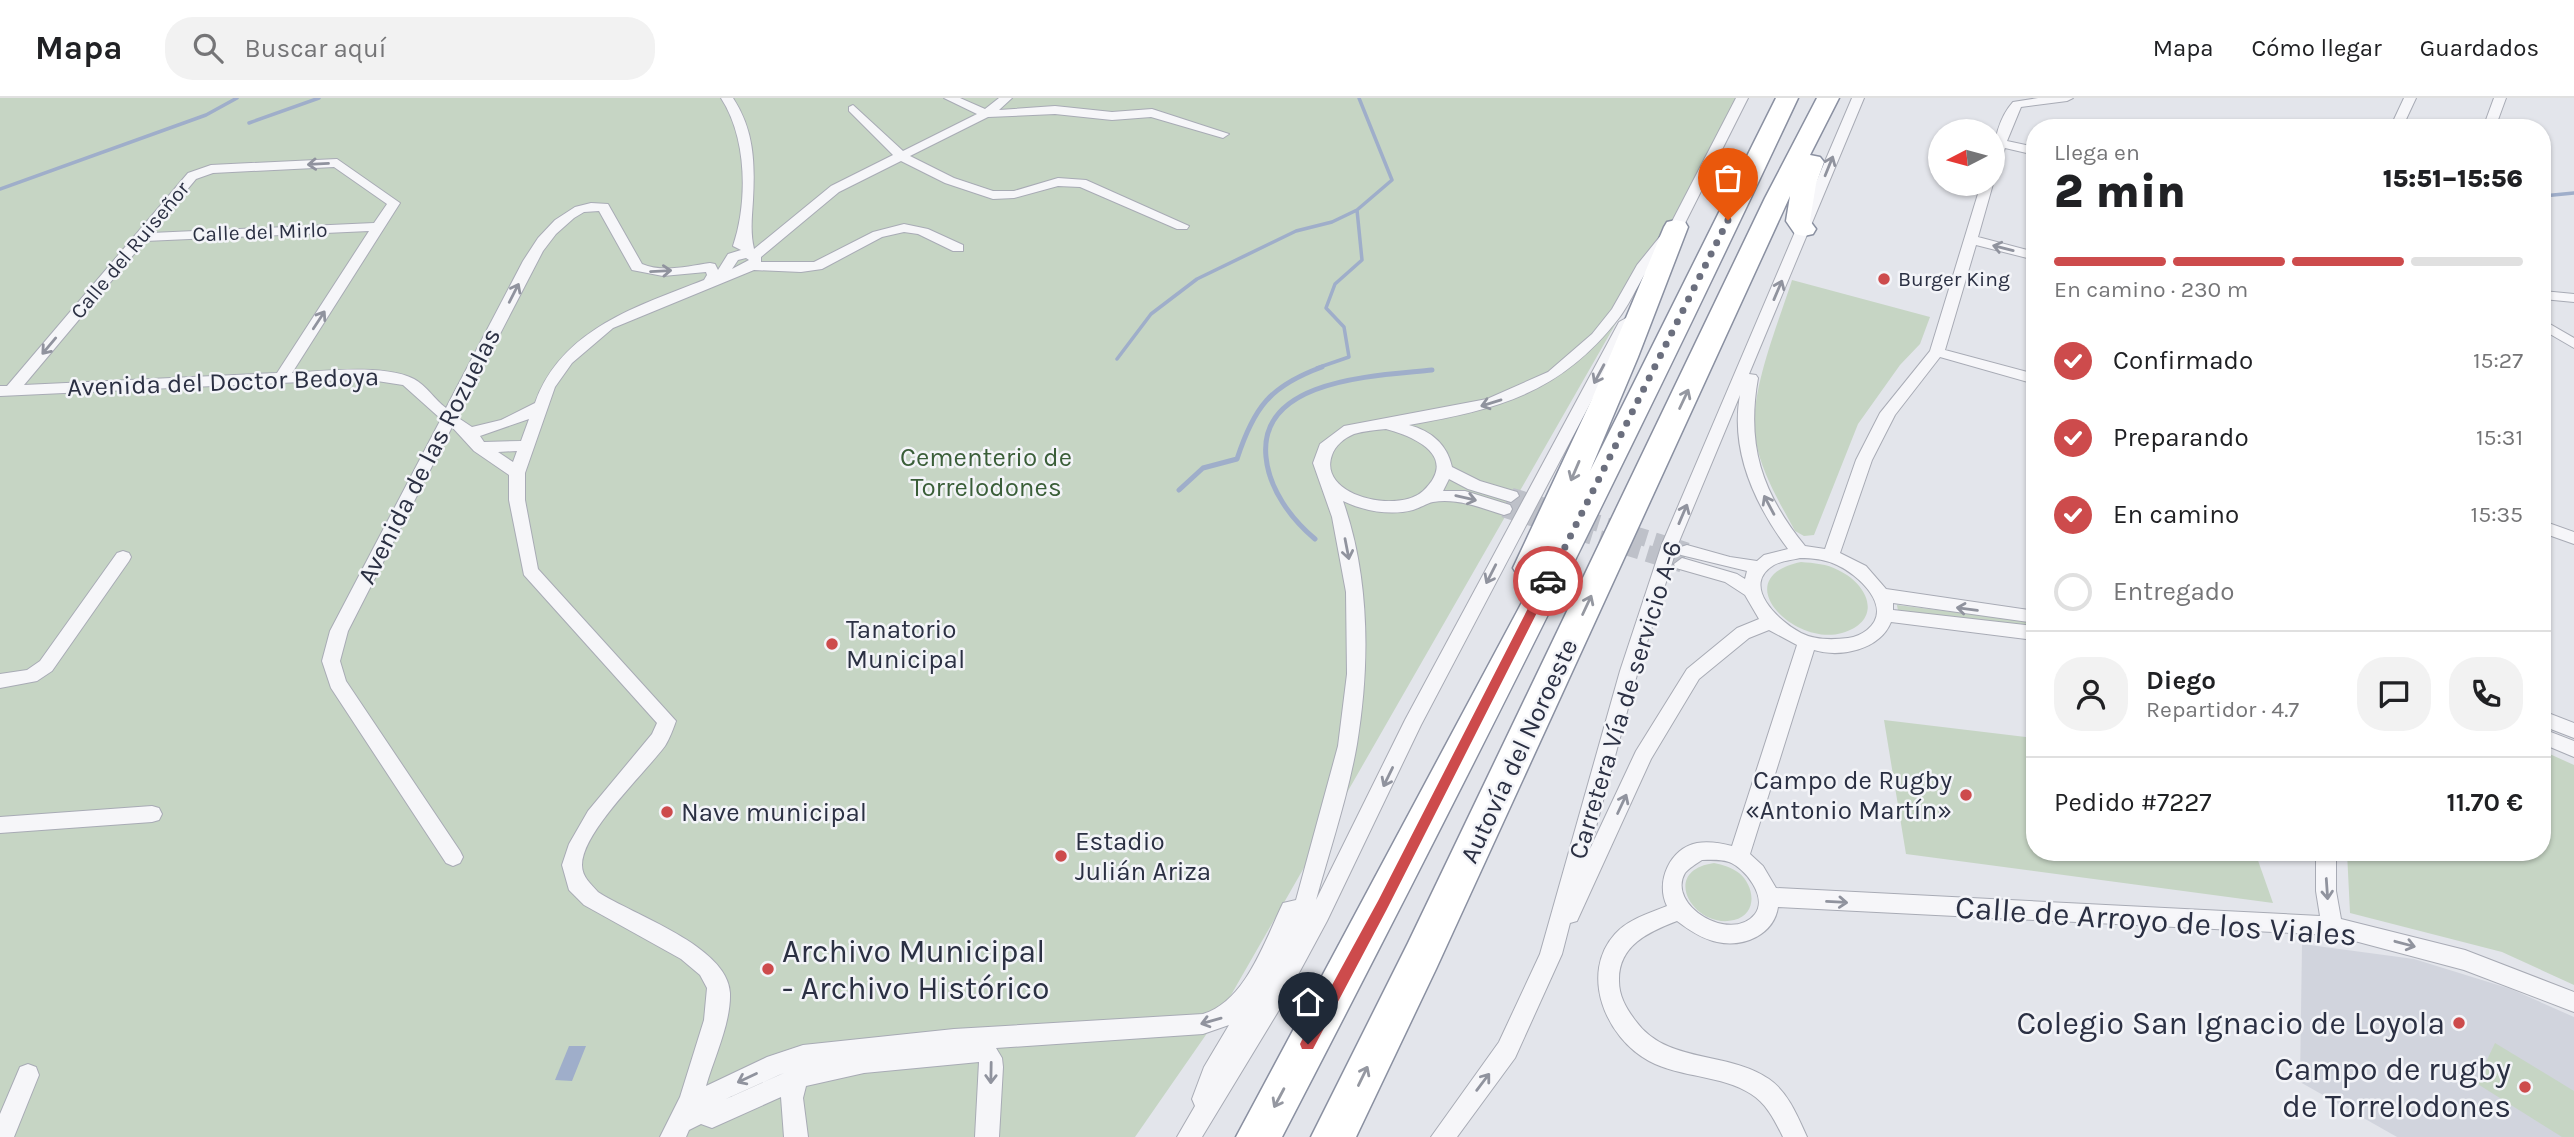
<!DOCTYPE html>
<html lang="es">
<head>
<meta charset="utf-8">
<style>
	:root { --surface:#fff; --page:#f2f2f2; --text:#202124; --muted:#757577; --line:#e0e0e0; --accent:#cd4b4c }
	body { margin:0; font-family:Karla,sans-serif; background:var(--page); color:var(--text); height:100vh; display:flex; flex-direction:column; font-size:26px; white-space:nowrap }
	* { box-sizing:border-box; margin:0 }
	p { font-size:23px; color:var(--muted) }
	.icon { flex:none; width:38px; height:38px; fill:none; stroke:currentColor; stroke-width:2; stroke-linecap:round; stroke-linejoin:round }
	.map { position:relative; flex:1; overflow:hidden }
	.panel { position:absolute; left:2026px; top:21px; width:525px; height:742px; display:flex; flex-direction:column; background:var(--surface); border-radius:28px; box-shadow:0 2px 5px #0004 }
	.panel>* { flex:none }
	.needle { width:46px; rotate:264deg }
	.buttons { position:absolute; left:1928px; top:21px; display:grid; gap:14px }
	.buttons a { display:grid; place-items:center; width:77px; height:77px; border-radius:50%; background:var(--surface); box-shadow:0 2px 5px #0004; font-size:35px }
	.pin { position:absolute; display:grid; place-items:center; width:60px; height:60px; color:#fff; margin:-72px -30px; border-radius:50% 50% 50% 0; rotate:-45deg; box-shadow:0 0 7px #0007 }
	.pin .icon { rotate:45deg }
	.courier { position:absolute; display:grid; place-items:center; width:70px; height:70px; margin:-35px; border:5px solid #cd4b4c; border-radius:50%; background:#fff; color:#222; box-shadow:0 2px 9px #0007 }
	.head em { font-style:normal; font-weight:800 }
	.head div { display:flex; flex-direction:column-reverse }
	.head { display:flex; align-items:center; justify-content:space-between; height:119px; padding:0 28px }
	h1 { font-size:46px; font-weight:800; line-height:52px }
	.bar { display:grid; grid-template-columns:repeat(4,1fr); gap:10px 7px; align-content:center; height:84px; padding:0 28px }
	.bar i { height:9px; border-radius:5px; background:var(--line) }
	.bar .on { background:var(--accent) }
	.bar p { grid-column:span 4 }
	.line { display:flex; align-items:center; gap:18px; padding:0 28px; border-top:2px solid var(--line) }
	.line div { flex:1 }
	.round { display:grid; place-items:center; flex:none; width:74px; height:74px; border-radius:28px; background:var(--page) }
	ol { padding:0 28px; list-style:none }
	li { display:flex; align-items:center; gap:21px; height:77px }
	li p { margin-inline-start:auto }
	li .icon { padding:7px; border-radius:50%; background:var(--accent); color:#fff; stroke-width:4 }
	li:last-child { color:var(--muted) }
	li i { width:38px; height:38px; border:4px solid var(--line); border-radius:50% }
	header { display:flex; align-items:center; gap:42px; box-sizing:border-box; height:98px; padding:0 35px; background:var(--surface); border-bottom:2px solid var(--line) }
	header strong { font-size:33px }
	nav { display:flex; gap:38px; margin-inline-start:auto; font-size:24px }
	.search { width:490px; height:63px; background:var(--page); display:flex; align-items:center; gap:18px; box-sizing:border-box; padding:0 24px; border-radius:28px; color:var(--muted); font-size:26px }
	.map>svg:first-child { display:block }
	.built { fill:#d1d4dd }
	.green { fill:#c6d5c4 }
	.water { fill:#9faeca }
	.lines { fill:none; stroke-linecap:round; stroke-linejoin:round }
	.stream-far1 { stroke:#9faeca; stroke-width:3.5 }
	.stream { stroke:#9faeca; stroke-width:5 }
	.minor-tunnel { stroke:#bec1c9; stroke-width:17; stroke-dasharray:17 8; stroke-linecap:butt }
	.minor-casing { stroke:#a8abb5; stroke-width:2 }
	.motorway-casing { stroke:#8a90a1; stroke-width:3 }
	.minor { fill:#f6f6f9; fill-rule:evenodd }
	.motorway { fill:#fff; fill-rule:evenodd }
	.oneway { stroke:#90939e }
	.oneway2 { stroke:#9598a1 }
	.route { fill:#cd4b4c }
	.done { stroke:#6b6f7e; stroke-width:7; stroke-dasharray:0 12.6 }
	.poi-dot { fill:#cd4b4c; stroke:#f3f4f8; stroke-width:2.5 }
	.labels { text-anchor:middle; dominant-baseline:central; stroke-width:5; stroke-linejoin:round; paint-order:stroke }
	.far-street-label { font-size:21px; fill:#2b3043; stroke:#f3f4f8 }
	.far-poi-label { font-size:21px; fill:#2b3043; stroke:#f3f4f8; text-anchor:start }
	.street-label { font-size:26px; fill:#2b3043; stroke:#f3f4f8 }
	.park-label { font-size:26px; fill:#3a5e38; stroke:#f3f4f8 }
	.poi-label { font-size:26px; fill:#2b3043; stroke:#f3f4f8; text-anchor:start }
	.near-street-label { font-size:32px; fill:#2b3043; stroke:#f3f4f8 }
	.near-poi-label { font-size:32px; fill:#2b3043; stroke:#f3f4f8; text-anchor:end }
</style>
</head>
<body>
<header>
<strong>Mapa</strong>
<div class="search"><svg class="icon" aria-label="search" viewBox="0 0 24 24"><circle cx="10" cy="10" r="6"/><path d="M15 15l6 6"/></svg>Buscar aquí</div>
<nav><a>Mapa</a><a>Cómo llegar</a><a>Guardados</a></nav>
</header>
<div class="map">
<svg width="2574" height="1039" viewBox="0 0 2574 1039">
	<rect width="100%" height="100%" fill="#e3e5eb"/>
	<!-- built -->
	<path class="built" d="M2302,846L2414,861L2511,891L2574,919V1039H2397L2300,984Z"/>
	<!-- green -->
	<path class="green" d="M0,0H1745L1219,918L1135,1039H0Z
		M1792,182L1930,219L1920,246L1900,267L1858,326L1814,437L1804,438L1795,433C1780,405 1762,376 1756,344C1747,298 1778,227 1792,182Z
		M1801,464C1814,465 1827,466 1838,472C1870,487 1883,523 1842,535C1794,549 1725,480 1801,464Z
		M1897,507L2035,524V529L1898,513Z
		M1884,622L2035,640V754H2255L2273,805L1906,756Z
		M2543,653L2574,667V887L2502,854L2350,815L2347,754H2543Z
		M1714,765C1723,767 1731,769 1739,775C1755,788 1758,816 1734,822C1695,832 1658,773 1714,765Z
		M2495,945L2574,993V1039H2562L2476,985Z"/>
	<!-- water -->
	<path class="water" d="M569,948H586L572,983L555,982Z"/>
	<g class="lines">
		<!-- stream-far1 -->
		<path class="stream-far1" d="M249,25L319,0
			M0,91L206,17L237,0
			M2543,98L2574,95
			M1117,261L1151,216L1197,181L1296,133L1332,124L1357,112
			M1317,270L1349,259L1344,229L1326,210L1335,186L1362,162L1357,112L1392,82L1359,0"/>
		<!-- stream -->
		<path class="stream" d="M1179,392L1203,370L1237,361C1254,309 1270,288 1322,269
			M1315,441C1291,421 1269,391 1266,359C1258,280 1377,278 1432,272"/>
		<!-- minor-tunnel -->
		<path class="minor-tunnel" d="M1511,398L1687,453
			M1504,411L1682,466"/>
		<defs>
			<path id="minor" d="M721,0H733C754,32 755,64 753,102C752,119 750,134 754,151L831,88L893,57L849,13V9L853,7L903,53L977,16L944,0H960L985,11L999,0H1012L999,12L1055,8L1112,14L1152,11L1229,36L1223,40L1151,19L1112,22L1055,16L988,19L910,58L954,80L993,93H1014L1058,80L1086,82L1189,128L1187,131H1177L1080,89L1058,88L1014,100L993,101L945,85L901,63L839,94L761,159V164H814L873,134L904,126L928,131L963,147V153H953L918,136L904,134L882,139L822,171L801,174L754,172L613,230L572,265L555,289L525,375V402L538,471L676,623C673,631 670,640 665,648C645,675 582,734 582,767C582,779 591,786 598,794C633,817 728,848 730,895C731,925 714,960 706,988L767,959L803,947L954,931L1203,916C1246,903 1265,842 1283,805L1296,802L1338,648L1347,576L1346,494L1332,419L1313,365L1320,346L1344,328L1487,301L1548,274L1592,236L1612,211L1637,167L1662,136L1666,135L1736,0H1748L1676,143C1673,145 1670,146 1667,148C1648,161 1634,201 1619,220C1561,295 1499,311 1409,327C1431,333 1447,346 1452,369L1480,383L1517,394L1519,398L1511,404L1468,391L1449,381L1443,393H1465L1510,407L1512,411L1510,415L1504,417C1481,410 1458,400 1433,404C1427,405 1420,410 1413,412C1390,418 1364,413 1343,403C1370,480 1370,567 1357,646C1348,698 1330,751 1316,802L1405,622L1619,224L1626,220L1633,224L1421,627L1327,823L1279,912L1202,1039H1177L1195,1008L1192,1001L1204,969L1229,927L1203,936L996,950L1002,960L1003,969L999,1039H975L979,964L864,975L806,988L803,1000L808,1039H784L781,999L712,1030L701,1026L689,1032L686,1039H660L680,999L704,922L707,890L700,877L681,861L584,807L569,792L562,767L569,746L588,713L652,636L657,625L524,477L509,402V377L474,353L452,329L348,533L340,563L346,583L460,753L463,759L460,765L453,768L446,765L331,590L322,563L330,533L441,321L403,287L364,281L0,298V288H7L188,75L211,67L337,61L400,105L292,275C324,273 385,266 414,281C426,287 435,302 446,310L523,163L538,140L555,122L575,109L591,105L608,106L642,166C663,175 688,168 710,165L715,166L718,172L728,156L741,152L733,148C748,103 747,40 721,0ZM334,69L387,106L374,125L151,135L196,81L213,75ZM599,113L632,172L663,178L706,174L707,177L704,182C638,208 561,231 535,305L501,322L472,329L457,319L543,153L556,136L574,120L584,114ZM369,133L277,275L24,287L145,143ZM746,160L749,162L732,171L738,162ZM529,321L521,343L484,344L480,338ZM1386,331C1416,339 1459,359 1423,393C1398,416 1317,398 1332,357C1335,348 1344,340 1354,336C1364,333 1376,332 1386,331ZM517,353L513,364L498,354ZM784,975L726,1001L730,999L779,977Z
				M1852,0H1864L1749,276L1756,277L1758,280C1746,348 1762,395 1805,448L1825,451L1856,362L1880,315L1930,253L1981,86H1993L1978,139L2035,154V162L1976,147L1945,252L2035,276V286L1940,259L1895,317L1872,362L1840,455L1866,468L1886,491L2035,513V525L1893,505V512L2035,528V542L1891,524C1880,552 1840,560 1814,552L1750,756L1763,768L1776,790L2320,818L2316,793V754H2336V793L2341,821L2465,852L2574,894V914L2464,872L2332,837L1778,809C1774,837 1743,850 1717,844C1702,841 1689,832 1677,823C1648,834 1618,848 1619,883C1619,898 1626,910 1635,922C1667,967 1727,952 1769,981C1788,994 1798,1019 1807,1039H1783C1775,1023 1767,1006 1751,996C1722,977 1681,980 1649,963C1606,940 1579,876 1615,836C1628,821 1650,815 1667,808C1655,784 1670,750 1697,745C1708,743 1721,745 1732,748L1797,547L1769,532L1749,540L1699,581L1651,661L1577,823L1570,825L1562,856L1515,960L1457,1039H1431L1499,944L1540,856L1620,573L1662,446ZM1740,297C1730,353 1755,407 1788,451L1764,457L1757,463L1730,459L1687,447L1681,449L1679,453L1681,457L1747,473L1745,481L1737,476L1682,460L1674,466L1676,470L1725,484L1745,497L1759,521L1737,530L1687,571L1636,653L1590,751L1638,573L1678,446ZM1800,460C1812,460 1825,461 1837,467C1857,476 1895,509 1867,532C1862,536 1855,539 1848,540C1832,542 1815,542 1801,535C1778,523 1740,487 1774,467C1781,463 1792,462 1800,460ZM1702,762C1710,762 1720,761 1729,764C1745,770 1768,799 1755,816C1731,846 1666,807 1685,775C1689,770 1696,766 1702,762Z
				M2038,0H2073L2067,3L2021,9L2007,43L2035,49V57L2005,50L1999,67L1993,71C1993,47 1997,22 2013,4Z
				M2404,0H2416L2402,30H2390Z
				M2494,0H2506L2495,30H2483Z
				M2543,193L2574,196V204L2543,201Z
				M2543,222L2574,240V250L2543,232Z
				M2543,423L2574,434V446L2543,435Z
				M123,453L129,455L131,459L129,463L52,573L37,583L0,590V576L27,572L40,563L117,455Z
				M2543,613L2574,625V640L2543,628Z
				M2543,631L2574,643V659L2543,646Z
				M152,708L159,710L162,716L159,722L152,724L0,735V719Z
				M28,966L36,969L39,977L14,1039H0V1016L20,969Z"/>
			<path id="motorway" d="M1776,0H1798C1634,350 1460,696 1282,1039H1236L1535,480L1529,482L1518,478L1513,470L1592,301L1664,129L1667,124L1676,122L1685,124L1688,129L1638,259L1590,373Z
				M1817,0H1839L1810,57L1820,59L1824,64L1816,86L1810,123L1816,131L1813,136L1804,138L1795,136L1786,123L1790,98L1436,871L1356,1039H1311L1408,845L1765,100Z"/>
		</defs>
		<!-- minor casing -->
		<use href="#minor" class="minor-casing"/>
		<!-- motorway casing -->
		<use href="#motorway" class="motorway-casing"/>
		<!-- minor -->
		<use href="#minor" class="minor"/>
		<!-- motorway -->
		<use href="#motorway" class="motorway"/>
	</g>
	<!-- one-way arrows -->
	<defs><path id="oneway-shaft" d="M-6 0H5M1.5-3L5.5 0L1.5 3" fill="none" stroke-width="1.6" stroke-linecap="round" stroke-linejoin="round" transform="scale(1.75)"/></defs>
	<g class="oneway">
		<use href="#oneway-shaft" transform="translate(318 66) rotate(177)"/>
		<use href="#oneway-shaft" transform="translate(1829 68) rotate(-68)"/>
		<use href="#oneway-shaft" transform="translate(2003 150) rotate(-166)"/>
		<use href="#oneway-shaft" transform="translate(661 173) rotate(-3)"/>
		<use href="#oneway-shaft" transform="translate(1778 192) rotate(-67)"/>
		<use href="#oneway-shaft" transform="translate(514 195) rotate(-63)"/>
		<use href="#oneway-shaft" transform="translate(319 222) rotate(-57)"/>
		<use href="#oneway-shaft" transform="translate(49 248) rotate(130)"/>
		<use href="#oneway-shaft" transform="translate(1599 276) rotate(118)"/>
		<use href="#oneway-shaft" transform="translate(1491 305) rotate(163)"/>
		<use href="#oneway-shaft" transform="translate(1466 400) rotate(13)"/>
		<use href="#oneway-shaft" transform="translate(1769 407) rotate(-118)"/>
		<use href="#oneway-shaft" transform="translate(1683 416) rotate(-67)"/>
		<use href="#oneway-shaft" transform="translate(1347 451) rotate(79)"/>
		<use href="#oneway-shaft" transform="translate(1491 476) rotate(117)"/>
		<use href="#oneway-shaft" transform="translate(1967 511) rotate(-173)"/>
		<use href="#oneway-shaft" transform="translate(1388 679) rotate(116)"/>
		<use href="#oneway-shaft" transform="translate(1622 706) rotate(-65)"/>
		<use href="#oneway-shaft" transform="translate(2327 791) rotate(86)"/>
		<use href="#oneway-shaft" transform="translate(1837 804) rotate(3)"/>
		<use href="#oneway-shaft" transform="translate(2405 846) rotate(15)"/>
		<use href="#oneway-shaft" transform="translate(1211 923) rotate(164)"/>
		<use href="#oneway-shaft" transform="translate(991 975) rotate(91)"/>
		<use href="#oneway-shaft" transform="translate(747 980) rotate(155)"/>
		<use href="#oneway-shaft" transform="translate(1483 984) rotate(-53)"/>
	</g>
	<g class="oneway2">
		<use href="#oneway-shaft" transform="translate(1684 301) rotate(-65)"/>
		<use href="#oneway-shaft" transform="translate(1575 373) rotate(113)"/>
		<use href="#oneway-shaft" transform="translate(1587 507) rotate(-65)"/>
		<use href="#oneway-shaft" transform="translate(1363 978) rotate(-64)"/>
		<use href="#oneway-shaft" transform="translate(1279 1000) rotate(118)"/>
	</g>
	<!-- route -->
	<path class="route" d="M1548,479L1553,483L1387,811L1313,951H1302L1300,946L1302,942L1378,803L1542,483Z"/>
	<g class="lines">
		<!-- done -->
		<path class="done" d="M1548,483L1728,122"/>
	</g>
	<!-- markers -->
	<g class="poi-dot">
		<circle cx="1884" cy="181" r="7"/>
		<circle cx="832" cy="546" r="7"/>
		<circle cx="1966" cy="697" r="7"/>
		<circle cx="667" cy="714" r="7"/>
		<circle cx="1061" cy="758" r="7"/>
		<circle cx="768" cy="871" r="7"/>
		<circle cx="2459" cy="925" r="7"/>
		<circle cx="2525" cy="989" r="7"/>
	</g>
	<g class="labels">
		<!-- far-street labels -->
		<g class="far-street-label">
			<text transform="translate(260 134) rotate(-2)">Calle del Mirlo</text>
			<text transform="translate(130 152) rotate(-50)">Calle del Ruiseñor</text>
		</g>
		<!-- far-poi labels -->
		<g class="far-poi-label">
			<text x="1898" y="181">Burger King</text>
		</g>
		<!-- street labels -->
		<g class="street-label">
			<text transform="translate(223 284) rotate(-2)">Avenida del Doctor Bedoya</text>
			<text transform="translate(429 358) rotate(-63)">Avenida de las Rozuelas</text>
			<text transform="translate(1625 602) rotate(-73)">Carretera Vía de servicio A-6</text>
			<text transform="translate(1519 653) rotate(-65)">Autovía del Noroeste</text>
		</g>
		<!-- park labels -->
		<g class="park-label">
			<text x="986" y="359">Cementerio de<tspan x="986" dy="30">Torrelodones</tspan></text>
		</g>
		<!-- poi labels -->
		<g class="poi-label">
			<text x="846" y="531">Tanatorio<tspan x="846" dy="30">Municipal</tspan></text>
			<text x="1952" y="682" text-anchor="end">Campo de Rugby<tspan x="1952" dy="30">«Antonio Martín»</tspan></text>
			<text x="681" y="714">Nave municipal</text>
			<text x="1075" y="743">Estadio<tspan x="1075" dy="30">Julián Ariza</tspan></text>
		</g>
		<!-- near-street labels -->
		<g class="near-street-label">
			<text transform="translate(2156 823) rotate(4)">Calle de Arroyo de los Viales</text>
		</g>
		<!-- near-poi labels -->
		<g class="near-poi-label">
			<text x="782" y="853" text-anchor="start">Archivo Municipal<tspan x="782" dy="37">- Archivo Histórico</tspan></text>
			<text x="2445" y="925">Colegio San Ignacio de Loyola</text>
			<text x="2511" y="971">Campo de rugby<tspan x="2511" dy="37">de Torrelodones</tspan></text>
		</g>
	</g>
</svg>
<div class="buttons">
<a><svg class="needle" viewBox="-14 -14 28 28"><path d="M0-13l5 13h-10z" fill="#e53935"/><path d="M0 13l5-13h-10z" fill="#757577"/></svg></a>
</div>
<div class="pin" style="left:1728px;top:122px;background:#ea580c"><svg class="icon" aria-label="bag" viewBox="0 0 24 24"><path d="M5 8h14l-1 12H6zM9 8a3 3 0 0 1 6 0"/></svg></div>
<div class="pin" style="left:1308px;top:946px;background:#1f2937"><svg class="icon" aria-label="home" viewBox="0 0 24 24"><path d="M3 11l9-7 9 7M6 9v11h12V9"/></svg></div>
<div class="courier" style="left:1548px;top:483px"><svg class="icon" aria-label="car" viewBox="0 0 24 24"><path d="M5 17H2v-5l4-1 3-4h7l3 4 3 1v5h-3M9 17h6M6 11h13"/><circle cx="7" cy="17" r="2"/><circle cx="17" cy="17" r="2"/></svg></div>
<section class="panel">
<div class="head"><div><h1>2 min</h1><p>Llega en</p></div><em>15:51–15:56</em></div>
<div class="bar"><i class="on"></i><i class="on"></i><i class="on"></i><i></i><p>En camino · 230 m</p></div>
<ol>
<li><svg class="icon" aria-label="check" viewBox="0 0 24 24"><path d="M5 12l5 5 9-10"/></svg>Confirmado<p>15:27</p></li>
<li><svg class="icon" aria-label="check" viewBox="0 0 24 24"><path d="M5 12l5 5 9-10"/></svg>Preparando<p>15:31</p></li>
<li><svg class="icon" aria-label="check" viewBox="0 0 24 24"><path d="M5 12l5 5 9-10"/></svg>En camino<p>15:35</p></li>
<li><i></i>Entregado</li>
</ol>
<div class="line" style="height:126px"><a class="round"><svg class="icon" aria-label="person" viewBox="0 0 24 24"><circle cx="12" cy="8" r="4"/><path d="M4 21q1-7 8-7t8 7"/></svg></a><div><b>Diego</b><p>Repartidor · 4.7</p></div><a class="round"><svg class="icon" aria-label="chat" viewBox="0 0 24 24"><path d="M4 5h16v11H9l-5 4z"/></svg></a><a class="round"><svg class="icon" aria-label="phone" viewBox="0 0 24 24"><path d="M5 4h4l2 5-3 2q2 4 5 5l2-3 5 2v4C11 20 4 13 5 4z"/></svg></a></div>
<div class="line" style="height:91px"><div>Pedido #7227</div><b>11.70 €</b></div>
</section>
</div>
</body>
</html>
